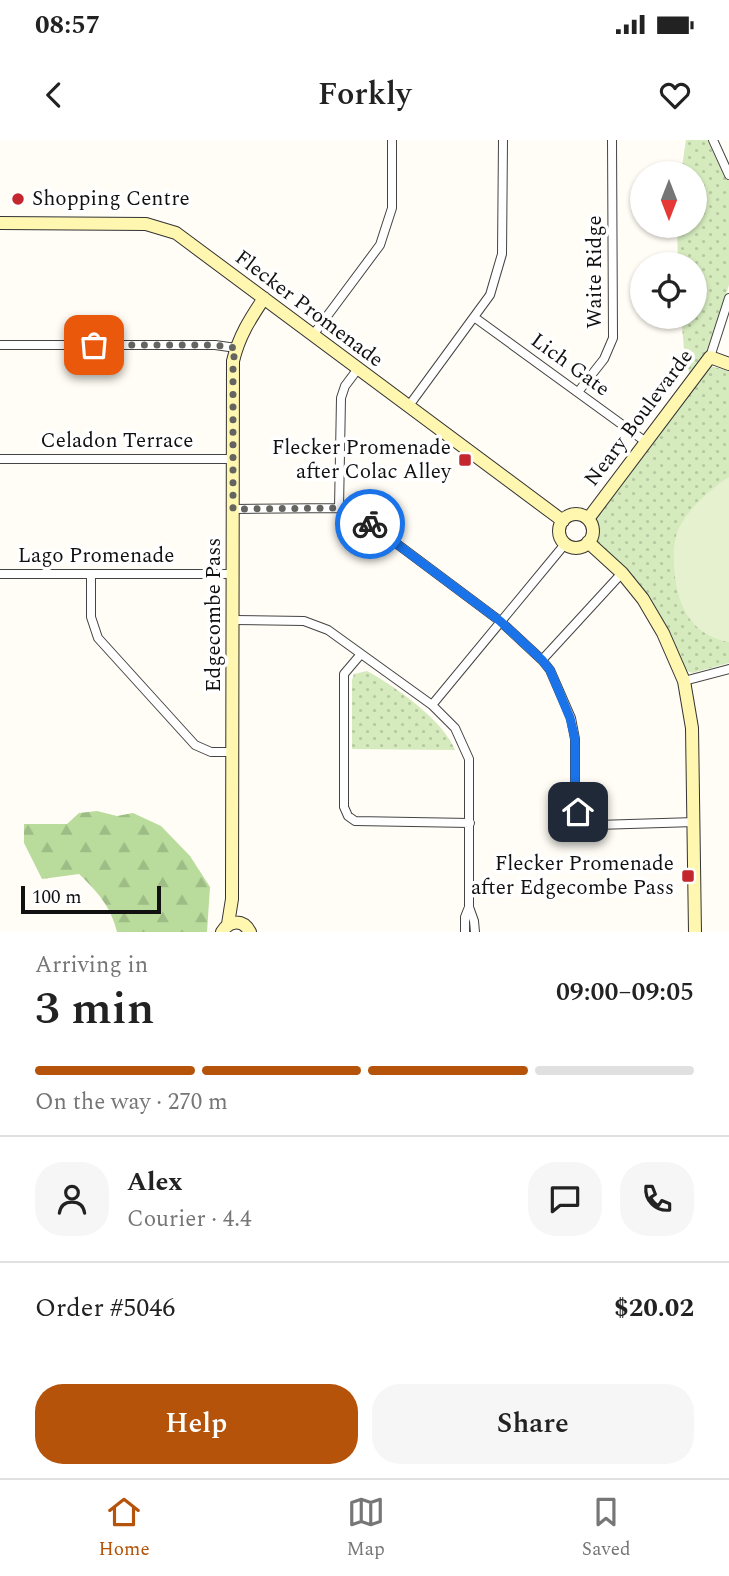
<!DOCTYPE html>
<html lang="en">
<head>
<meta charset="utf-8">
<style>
	:root { --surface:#fff; --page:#f6f6f6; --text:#222; --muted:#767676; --line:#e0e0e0; --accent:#b45309 }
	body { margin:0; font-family:Spectral,serif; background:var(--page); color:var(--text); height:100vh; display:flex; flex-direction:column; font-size:26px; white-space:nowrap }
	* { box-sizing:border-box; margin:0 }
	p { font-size:23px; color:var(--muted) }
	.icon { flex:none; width:38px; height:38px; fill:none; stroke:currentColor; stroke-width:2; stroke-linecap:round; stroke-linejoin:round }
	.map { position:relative; height:792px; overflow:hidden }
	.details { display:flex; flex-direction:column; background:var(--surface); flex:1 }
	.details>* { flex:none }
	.needle { width:46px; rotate:180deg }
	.controls { position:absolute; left:630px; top:21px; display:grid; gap:14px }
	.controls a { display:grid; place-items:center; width:77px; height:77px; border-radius:50%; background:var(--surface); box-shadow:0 2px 5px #0004; font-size:35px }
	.scale { position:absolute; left:21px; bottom:18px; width:140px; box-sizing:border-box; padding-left:7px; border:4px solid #111; border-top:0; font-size:19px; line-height:24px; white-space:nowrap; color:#111; -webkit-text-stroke:5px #fff; paint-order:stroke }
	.pin { position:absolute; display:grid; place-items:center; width:60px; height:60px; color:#fff; margin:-30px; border-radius:14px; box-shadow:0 4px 10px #0006 }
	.courier { position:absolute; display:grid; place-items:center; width:70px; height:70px; margin:-35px; border:5px solid #1a73e8; border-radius:50%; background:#fff; color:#222; box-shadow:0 2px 9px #0007 }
	.head em { font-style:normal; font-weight:600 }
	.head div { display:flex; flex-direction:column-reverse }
	.head { display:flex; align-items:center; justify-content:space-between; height:119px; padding:0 35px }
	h1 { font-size:46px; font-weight:600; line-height:52px }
	.bar { display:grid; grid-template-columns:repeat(4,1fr); gap:10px 7px; align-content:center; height:84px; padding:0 35px }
	.bar i { height:9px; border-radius:5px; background:var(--line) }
	.bar .on { background:var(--accent) }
	.bar p { grid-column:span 4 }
	.line { display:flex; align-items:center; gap:18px; padding:0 35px; border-top:2px solid var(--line) }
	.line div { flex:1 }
	.round { display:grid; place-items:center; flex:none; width:74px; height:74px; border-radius:28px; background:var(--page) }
	.cta { display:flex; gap:14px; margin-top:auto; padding:14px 35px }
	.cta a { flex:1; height:80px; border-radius:28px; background:var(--accent); color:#fff; font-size:28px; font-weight:600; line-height:80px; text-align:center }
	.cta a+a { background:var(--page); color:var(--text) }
	.status { display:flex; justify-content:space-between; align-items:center; height:49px; padding:0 35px; background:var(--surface); direction:ltr }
	.status svg { height:19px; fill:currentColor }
	header { display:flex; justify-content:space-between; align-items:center; height:91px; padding:0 35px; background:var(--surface); font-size:32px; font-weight:600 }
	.tabs { display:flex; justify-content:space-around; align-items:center; height:98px; border-top:2px solid var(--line); background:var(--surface); font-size:19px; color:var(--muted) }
	.tabs a { display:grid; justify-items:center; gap:4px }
	.tabs .on { color:var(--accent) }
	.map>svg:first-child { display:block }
	.forest { fill:url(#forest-firs) }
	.park { fill:url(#park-dots) }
	.pitch { fill:#e6f2cf }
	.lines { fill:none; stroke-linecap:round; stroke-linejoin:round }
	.street-casing { stroke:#444; stroke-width:10 }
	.secondary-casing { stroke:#333; stroke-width:14 }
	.street { stroke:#fff; stroke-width:8 }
	.secondary { stroke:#fff6b0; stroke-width:12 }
	.done { stroke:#646461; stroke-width:7; stroke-dasharray:0 12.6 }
	.route { stroke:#1a73e8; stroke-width:9 }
	.poi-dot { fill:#c4262e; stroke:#fff; stroke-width:2.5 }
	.labels { text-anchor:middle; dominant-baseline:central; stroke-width:7; stroke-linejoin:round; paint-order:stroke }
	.poi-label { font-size:21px; fill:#111; stroke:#fff; text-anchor:end }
	.street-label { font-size:21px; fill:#111; stroke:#fff }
</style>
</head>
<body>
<div class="status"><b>08:57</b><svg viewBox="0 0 49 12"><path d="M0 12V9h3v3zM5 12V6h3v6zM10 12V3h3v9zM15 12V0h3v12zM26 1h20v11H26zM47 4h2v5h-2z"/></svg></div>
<header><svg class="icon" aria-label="back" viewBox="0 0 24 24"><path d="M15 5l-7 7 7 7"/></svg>Forkly<svg class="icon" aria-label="heart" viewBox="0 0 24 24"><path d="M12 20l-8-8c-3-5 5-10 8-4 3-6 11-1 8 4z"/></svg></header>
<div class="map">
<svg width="729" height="792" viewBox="0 0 729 792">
	<defs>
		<pattern id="forest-firs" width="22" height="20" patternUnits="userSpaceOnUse" patternTransform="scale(1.75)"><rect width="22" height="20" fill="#b9dc9c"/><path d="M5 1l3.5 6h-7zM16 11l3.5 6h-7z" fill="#9ebc85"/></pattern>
		<pattern id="park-dots" width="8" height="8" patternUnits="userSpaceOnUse" patternTransform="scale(1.75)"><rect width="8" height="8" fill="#d5ebbd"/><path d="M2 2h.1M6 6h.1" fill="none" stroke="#b6c8a1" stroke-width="1.8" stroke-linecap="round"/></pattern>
	</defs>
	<rect width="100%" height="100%" fill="#fffdf5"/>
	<!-- forest -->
	<path class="forest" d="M97,671L117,676L133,673L161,686L190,716L210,747L207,792H117C111,767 98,752 79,734L42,739L24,703V684H67L79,673Z"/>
	<!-- park -->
	<path class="park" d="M686,0H714L729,33V145L706,217L691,238L685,218L681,177H695V124H678L677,86H695V33H681Z
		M707,225L729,231V523L692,533L683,529L661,476L625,429L598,405L593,381Z
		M367,531C395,546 444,581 455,610L352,609V540L354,534Z"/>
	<!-- pitch -->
	<path class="pitch" d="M729,337V502C689,495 676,463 674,425C673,414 674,398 679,388C689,368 710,349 729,337Z"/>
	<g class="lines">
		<defs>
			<path id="street" d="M713,0L729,35
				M474,177L646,302
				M313,195L380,105L392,68V0
				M0,205H215L236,208
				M710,217L729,158
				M578,252L604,219L613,198L612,0
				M408,267L490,155L502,114L503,0
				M0,319H233
				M339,368L341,258L345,246L357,230
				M233,369L339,368L361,377L500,481L542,520L550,530L571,578L575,599V664L582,678L597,685L695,682
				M0,434H233
				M91,434V477L98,498L195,605L211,612H233
				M233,480L304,481L328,490L432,565L455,588L469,619V767L465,777V792
				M361,514L344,534V667L348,676L355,681L470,683
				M542,520L622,433
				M684,541L729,529
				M432,565L565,404
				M469,767L474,781L475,792"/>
			<path id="secondary" d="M0,83L146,84L176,93L563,381
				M559 391a17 17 0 1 1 34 0a17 17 0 1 1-34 0Z
				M588,379L710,217L729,224
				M588,402L622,433L643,459L663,493L684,541L692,588L695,792
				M228,784L232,759L233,221C239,196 250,179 264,158
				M222,792C229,780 243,779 250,792"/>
		</defs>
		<!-- street casing -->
		<use href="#street" class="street-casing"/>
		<!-- secondary casing -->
		<use href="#secondary" class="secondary-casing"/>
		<!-- street -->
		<use href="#street" class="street"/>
		<!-- secondary -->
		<use href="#secondary" class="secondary"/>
	</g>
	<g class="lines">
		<!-- done -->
		<path class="done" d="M94,205H215L236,208L233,221V369L339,368L361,377L370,384"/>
		<!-- route -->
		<path class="route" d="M370,384L500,481L542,520L550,530L570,578L575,599V664L578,672"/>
	</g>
	<!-- markers -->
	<g class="poi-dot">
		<circle cx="18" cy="59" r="7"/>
		<rect x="458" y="313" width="14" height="14" rx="3.5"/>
		<rect x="681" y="729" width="14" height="14" rx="3.5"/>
	</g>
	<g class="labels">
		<!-- poi labels -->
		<g class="poi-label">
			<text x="32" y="59" text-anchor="start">Shopping Centre</text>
			<text x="451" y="308">Flecker Promenade<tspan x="451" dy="24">after Colac Alley</tspan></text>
			<text x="674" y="724">Flecker Promenade<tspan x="674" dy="24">after Edgecombe Pass</tspan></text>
		</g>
		<!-- street labels -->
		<g class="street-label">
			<text transform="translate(595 132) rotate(-90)">Waite Ridge</text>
			<text transform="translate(309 169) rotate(37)">Flecker Promenade</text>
			<text transform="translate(570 225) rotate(36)">Lich Gate</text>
			<text transform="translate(639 278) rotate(-53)">Neary Boulevarde</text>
			<text x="117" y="301">Celadon Terrace</text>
			<text x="96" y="416">Lago Promenade</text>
			<text transform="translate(214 475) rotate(-90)">Edgecombe Pass</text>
		</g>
	</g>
</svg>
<div class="controls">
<a><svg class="needle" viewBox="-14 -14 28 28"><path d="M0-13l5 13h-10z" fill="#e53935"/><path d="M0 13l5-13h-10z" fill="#767676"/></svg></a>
<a><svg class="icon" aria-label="locate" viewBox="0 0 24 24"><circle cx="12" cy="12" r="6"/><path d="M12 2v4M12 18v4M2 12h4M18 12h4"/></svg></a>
</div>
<div class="scale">100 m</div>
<div class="pin" style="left:94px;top:205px;background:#ea580c"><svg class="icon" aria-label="bag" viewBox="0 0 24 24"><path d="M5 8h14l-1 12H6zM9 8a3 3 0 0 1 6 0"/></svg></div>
<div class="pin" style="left:578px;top:672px;background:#1f2937"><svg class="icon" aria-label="home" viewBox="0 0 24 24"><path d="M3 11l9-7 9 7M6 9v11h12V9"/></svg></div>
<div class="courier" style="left:370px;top:384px"><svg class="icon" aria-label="bike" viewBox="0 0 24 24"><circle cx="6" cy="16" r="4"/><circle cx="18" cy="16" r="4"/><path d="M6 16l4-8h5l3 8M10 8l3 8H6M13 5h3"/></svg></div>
</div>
<section class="details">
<div class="head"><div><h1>3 min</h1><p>Arriving in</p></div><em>09:00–09:05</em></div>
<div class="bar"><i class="on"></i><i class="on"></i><i class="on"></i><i></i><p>On the way · 270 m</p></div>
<div class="line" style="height:126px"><a class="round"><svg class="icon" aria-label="person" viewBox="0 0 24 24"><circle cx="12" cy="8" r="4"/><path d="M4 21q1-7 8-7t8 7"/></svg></a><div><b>Alex</b><p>Courier · 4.4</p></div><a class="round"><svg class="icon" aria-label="chat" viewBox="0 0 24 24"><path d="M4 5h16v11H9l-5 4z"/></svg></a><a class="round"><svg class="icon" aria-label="phone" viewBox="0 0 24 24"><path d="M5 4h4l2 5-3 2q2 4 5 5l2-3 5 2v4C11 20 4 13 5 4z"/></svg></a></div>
<div class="line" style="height:91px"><div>Order #5046</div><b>$20.02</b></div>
<div class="cta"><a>Help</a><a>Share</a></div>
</section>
<nav class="tabs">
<a class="on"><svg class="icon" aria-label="home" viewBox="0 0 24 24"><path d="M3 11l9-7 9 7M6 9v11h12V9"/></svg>Home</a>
<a><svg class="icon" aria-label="map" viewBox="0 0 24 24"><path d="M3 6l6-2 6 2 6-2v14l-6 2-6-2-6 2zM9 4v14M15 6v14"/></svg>Map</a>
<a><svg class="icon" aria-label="saved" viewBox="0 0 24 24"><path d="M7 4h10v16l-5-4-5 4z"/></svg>Saved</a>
</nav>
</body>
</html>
